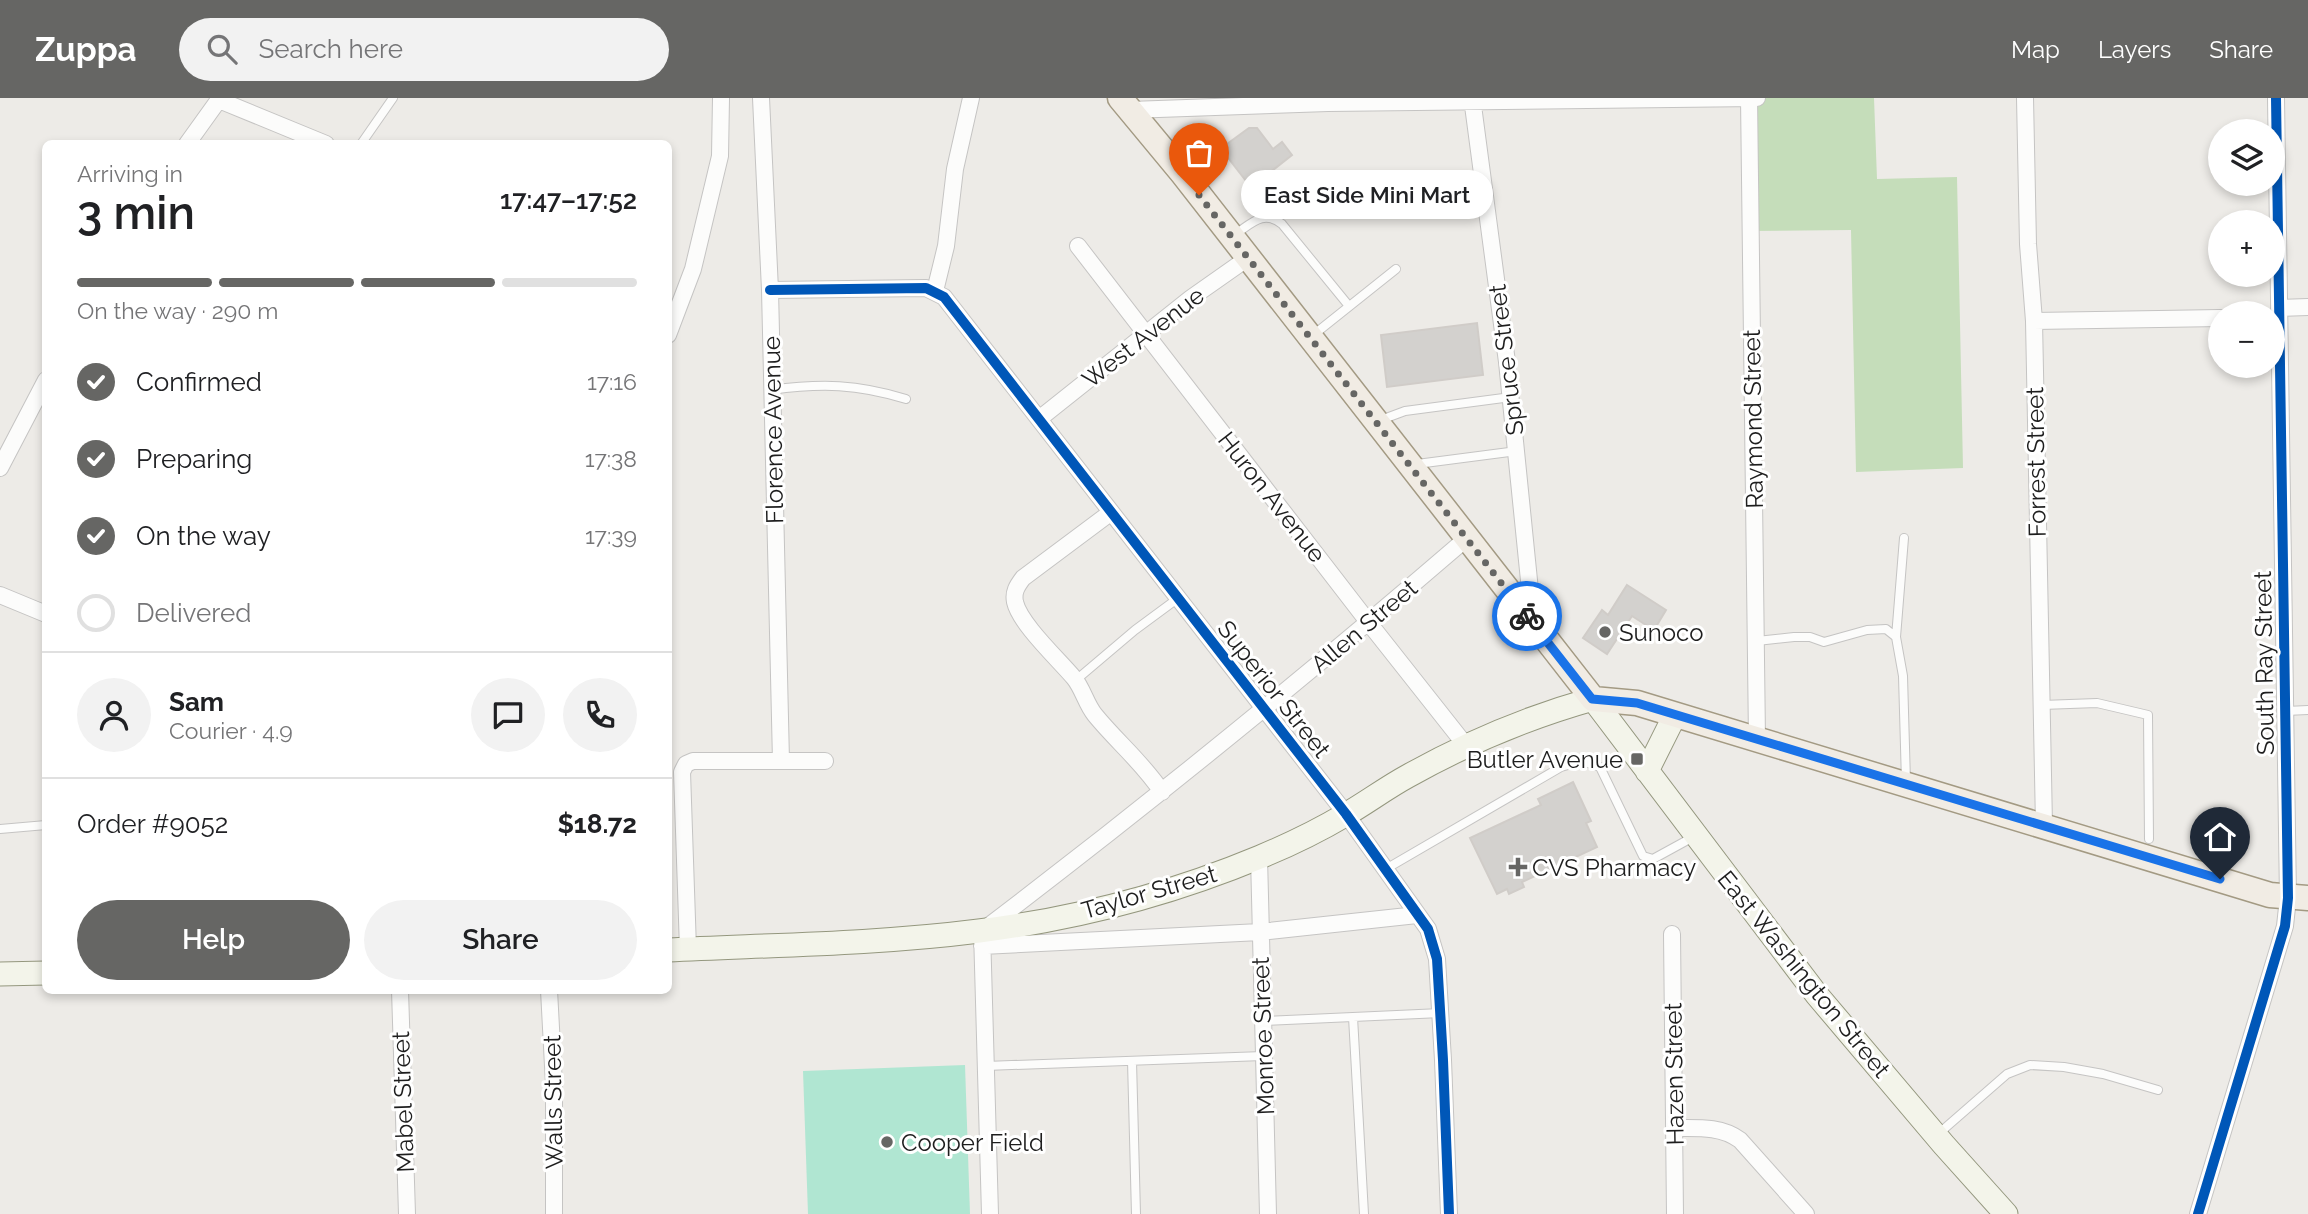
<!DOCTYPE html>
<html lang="en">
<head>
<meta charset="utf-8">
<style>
	:root { --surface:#fff; --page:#f2f2f2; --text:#202124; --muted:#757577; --line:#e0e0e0; --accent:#666664 }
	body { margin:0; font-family:Raleway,sans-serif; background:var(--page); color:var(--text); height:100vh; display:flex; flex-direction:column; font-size:26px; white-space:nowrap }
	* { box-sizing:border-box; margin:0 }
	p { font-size:23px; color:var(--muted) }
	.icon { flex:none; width:38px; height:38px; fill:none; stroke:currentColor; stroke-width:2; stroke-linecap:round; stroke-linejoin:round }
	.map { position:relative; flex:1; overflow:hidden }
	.details { position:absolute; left:42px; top:42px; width:630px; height:854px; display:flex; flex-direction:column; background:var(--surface); border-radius:10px; box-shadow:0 4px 10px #0003 }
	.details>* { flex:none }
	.controls { position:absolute; left:2208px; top:21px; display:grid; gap:14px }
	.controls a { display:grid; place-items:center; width:77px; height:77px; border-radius:50%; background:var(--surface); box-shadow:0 4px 10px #0003; font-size:35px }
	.pin { position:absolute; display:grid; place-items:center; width:60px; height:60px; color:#fff; margin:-72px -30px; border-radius:50% 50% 50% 0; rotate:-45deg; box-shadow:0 0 7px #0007 }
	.pin .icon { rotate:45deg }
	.courier { position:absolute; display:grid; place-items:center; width:70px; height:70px; margin:-35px; border:5px solid #1a73e8; border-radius:50%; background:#fff; color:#222; box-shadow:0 2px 9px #0007 }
	.bubble { position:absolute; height:49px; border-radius:24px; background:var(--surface); box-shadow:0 4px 10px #0003; font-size:23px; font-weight:600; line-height:49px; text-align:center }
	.summary em { font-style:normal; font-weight:600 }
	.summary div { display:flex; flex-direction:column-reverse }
	.summary { display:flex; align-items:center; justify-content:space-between; height:119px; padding:0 35px }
	h1 { font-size:46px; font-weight:600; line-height:52px }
	.bar { display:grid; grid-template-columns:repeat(4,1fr); gap:10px 7px; align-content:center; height:84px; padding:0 35px }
	.bar i { height:9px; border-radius:5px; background:var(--line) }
	.bar .selected { background:var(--accent) }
	.bar p { grid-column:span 4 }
	.line { display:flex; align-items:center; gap:18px; padding:0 35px; border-top:2px solid var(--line) }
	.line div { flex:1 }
	.round { display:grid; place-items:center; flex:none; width:74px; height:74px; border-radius:37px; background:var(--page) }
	ol { padding:0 35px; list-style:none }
	li { display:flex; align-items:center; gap:21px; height:77px }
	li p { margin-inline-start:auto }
	li .icon { padding:7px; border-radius:50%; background:var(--accent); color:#fff; stroke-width:4 }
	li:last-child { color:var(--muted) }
	li i { width:38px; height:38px; border:4px solid var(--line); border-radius:50% }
	.primary-button { display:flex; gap:14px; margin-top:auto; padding:14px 35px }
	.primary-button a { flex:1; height:80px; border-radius:42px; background:var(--accent); color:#fff; font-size:28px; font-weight:600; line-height:80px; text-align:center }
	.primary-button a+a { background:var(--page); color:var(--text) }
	header { display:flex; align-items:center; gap:42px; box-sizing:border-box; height:98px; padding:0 35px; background:var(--accent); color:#fff }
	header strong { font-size:33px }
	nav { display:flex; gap:38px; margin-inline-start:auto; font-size:24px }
	.search { width:490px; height:63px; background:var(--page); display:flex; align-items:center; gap:18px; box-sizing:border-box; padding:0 24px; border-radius:38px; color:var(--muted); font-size:26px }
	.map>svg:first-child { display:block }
	.forest { fill:#c5ddba }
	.pitch { fill:#b0e6d2 }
	.building { fill:#d3d1ce; stroke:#d0ccc8; stroke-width:2 }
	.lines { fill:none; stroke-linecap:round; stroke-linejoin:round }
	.service-casing { stroke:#c5c4c3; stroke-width:10 }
	.minor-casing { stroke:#c5c4c3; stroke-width:18 }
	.secondary-casing { stroke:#94977e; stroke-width:25 }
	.primary-casing { stroke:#a39a83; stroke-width:27 }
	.service { stroke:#fcfcfb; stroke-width:8 }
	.minor { stroke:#fcfcfb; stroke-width:16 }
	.secondary { stroke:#f3f4ea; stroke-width:23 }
	.primary { stroke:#f1ece4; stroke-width:24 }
	.cycleway-casing { stroke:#fff; stroke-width:15 }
	.cycleway { stroke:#0057b8; stroke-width:10 }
	.done { stroke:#666664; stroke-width:7; stroke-dasharray:0 12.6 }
	.route { stroke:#1a73e8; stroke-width:9 }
	.poi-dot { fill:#666664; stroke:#fff; stroke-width:2.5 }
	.labels { text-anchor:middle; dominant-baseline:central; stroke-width:6; stroke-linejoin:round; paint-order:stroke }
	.street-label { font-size:24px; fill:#1e1e1e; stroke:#fff }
	.poi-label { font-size:24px; fill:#1e1e1e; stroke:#fff; text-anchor:start }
</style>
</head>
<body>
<header>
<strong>Zuppa</strong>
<div class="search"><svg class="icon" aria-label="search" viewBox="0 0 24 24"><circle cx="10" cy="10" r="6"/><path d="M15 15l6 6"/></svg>Search here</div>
<nav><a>Map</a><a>Layers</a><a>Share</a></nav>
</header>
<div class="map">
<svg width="2308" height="1116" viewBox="0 0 2308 1116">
	<rect width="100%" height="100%" fill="#edebe7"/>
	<!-- forest -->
	<path class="forest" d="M1749,0H1874L1877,81L1957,79L1963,370L1856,374L1851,132L1750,133Z"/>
	<!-- pitch -->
	<path class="pitch" d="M965,967L970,1116H808L803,973Z"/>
	<!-- building -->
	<path class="building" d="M1249,30H1257L1273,51L1282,44L1292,57L1254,87L1249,81L1246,83L1226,57L1228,55L1223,49Z
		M1477,225L1483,277L1387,289L1381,237Z
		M1627,487L1666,512L1654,532L1632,518L1607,556L1583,540L1602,512L1608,517Z
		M1573,684L1591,723L1586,725L1597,749L1522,784L1524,789L1509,796L1507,791L1497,796L1470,740L1541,707L1538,701Z"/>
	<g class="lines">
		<defs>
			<path id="service" d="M361,46L393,0
				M1234,137C1251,126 1263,111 1282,126L1349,208
				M1312,238L1396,171
				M771,292C822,285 857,286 906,301
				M1378,323L1405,313L1511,299
				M1417,366L1517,353
				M1896,539L1904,440
				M1757,543L1794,539H1810L1824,544L1867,532L1886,531L1896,539L1903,578L1906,684
				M1076,582L1135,532L1177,501
				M2042,607L2097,605L2148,617L2149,741
				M2285,613L2308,612
				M0,731L46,727
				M1384,772L1561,669L1582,663L1600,669L1643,758L1653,761L1695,738
				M1353,919L1364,1116
				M1262,923L1441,915
				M1132,963L1136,1116
				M986,968L1263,958
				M1937,1037L2007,976L2030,967L2064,969L2103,976L2158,992"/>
			<path id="minor" d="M761,0L770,192L781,663
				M1472,0L1507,264L1533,522
				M1749,0L1757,641
				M2025,0L2028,146L2034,223L2044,727
				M219,2L326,46
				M1130,12L1328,5L1757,0
				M187,46L220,0
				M1078,148L1369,525L1467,649
				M770,192L926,190L944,199L1346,716L1428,831L1437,861L1443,962L1449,1116
				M935,193L946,148L955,71L971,0
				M2279,210L2308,209
				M2034,223L2221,220
				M668,237L693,171L720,58L721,0
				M1039,321L1191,200L1248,160
				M0,370L46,282
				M1110,415L1023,480C1017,488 1013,494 1015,504C1020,526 1059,562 1074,580C1083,591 1086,606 1095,617C1117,644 1143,665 1162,694
				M0,497L46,516
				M1259,759L1268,1116
				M1672,836L1675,1116
				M982,848L1260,834L1417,817
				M688,851L682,674L686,666L693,663H825
				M400,892L407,1116
				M549,892L554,987V1116
				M1674,1030C1698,1030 1721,1028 1740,1042L1806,1116
				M990,1116L982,833C1148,707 1309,576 1467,440
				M2198,1116L2285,828L2288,800L2276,0"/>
			<path id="secondary" d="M1647,673L1675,617
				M668,852C772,847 877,846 979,833C1075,821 1171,796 1260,759C1289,747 1318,733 1345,717C1366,705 1386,690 1408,678C1465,646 1529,619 1593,601L1817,897L1944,1047L2006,1116
				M0,876L46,875"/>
			<path id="primary" d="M1120,0L1183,76L1593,601L1637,605L2270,797L2308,800"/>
		</defs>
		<!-- service casing -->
		<use href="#service" class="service-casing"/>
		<!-- minor casing -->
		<use href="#minor" class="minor-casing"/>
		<!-- secondary casing -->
		<use href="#secondary" class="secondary-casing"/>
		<!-- primary casing -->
		<use href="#primary" class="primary-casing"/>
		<!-- service -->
		<use href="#service" class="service"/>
		<!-- minor -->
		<use href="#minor" class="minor"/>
		<!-- secondary -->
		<use href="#secondary" class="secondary"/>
		<!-- primary -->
		<use href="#primary" class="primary"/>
		<defs>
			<path id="cycleway" d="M770,192L926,190L944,199L1346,716L1428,831L1437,861L1443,962L1449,1116
				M2198,1116L2285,828L2288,800L2276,0"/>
		</defs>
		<!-- cycleway casing -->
		<use href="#cycleway" class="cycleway-casing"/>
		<!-- cycleway -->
		<use href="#cycleway" class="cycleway"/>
	</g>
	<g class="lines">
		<!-- done -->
		<path class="done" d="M1199,97L1527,518"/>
		<!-- route -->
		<path class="route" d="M1527,518L1592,601L1637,605L2220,781"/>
	</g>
	<!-- markers -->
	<g class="poi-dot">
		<circle cx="1605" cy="534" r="7"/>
		<rect x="1630" y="654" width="14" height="14" rx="3.5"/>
		<path d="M1514.5 758.5h7v7h7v7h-7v7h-7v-7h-7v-7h7z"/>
		<circle cx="887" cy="1044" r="7"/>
	</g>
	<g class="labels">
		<!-- street labels -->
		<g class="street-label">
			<text transform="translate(1143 239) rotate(-38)">West Avenue</text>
			<text transform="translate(1506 262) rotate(-97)">Spruce Street</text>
			<text transform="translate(1753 321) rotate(-91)">Raymond Street</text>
			<text transform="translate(773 332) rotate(-91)">Florence Avenue</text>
			<text transform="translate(2036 364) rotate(-91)">Forrest Street</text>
			<text transform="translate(1272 399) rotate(52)">Huron Avenue</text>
			<text transform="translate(1364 528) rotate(-40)">Allen Street</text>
			<text transform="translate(2264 565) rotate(-91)">South Ray Street</text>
			<text transform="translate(1274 591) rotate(52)">Superior Street</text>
			<text transform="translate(1149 794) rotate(-16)">Taylor Street</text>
			<text transform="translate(1804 876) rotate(51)">East Washington Street</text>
			<text transform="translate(1263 938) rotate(-92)">Monroe Street</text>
			<text transform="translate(1674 976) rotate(-91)">Hazen Street</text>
			<text transform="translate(403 1004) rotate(-92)">Mabel Street</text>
			<text transform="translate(553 1004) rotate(-91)">Walls Street</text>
		</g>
		<!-- poi labels -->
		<g class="poi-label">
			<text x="1619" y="534">Sunoco</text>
			<text x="1623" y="661" text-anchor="end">Butler Avenue</text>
			<text x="1532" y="769">CVS Pharmacy</text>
			<text x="901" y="1044">Cooper Field</text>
		</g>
	</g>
</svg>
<div class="controls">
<a><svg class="icon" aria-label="layers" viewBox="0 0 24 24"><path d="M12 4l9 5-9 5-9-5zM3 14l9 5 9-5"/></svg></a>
<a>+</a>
<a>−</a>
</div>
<div class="pin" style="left:1199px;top:97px;background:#ea580c"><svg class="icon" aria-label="bag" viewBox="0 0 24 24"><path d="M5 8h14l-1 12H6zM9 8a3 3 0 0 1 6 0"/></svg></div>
<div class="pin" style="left:2220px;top:781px;background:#1f2937"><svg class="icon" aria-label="home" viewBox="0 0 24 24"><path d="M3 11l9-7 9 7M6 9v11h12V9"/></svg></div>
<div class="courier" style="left:1527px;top:518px"><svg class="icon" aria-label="bike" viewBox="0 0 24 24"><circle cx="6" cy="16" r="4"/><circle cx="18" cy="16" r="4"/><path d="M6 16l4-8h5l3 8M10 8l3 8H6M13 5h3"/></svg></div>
<div class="bubble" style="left:1241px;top:72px;width:252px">East Side Mini Mart</div>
<section class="details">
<div class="summary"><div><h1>3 min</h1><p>Arriving in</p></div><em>17:47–17:52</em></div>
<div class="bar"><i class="selected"></i><i class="selected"></i><i class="selected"></i><i></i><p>On the way · 290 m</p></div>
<ol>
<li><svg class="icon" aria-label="check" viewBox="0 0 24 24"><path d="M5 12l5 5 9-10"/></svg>Confirmed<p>17:16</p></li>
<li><svg class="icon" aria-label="check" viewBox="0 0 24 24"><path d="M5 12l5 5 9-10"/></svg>Preparing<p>17:38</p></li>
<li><svg class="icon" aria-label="check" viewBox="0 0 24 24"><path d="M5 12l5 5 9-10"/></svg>On the way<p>17:39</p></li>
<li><i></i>Delivered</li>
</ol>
<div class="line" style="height:126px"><a class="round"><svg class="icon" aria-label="person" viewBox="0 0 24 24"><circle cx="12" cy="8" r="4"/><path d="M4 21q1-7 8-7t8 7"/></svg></a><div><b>Sam</b><p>Courier · 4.9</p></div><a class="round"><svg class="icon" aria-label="chat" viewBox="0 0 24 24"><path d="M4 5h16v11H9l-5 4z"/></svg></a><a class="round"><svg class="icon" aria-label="phone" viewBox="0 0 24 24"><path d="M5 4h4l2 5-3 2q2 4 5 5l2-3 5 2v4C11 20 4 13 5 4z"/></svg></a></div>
<div class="line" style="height:91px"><div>Order #9052</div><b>$18.72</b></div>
<div class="primary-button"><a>Help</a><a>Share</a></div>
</section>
</div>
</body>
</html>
